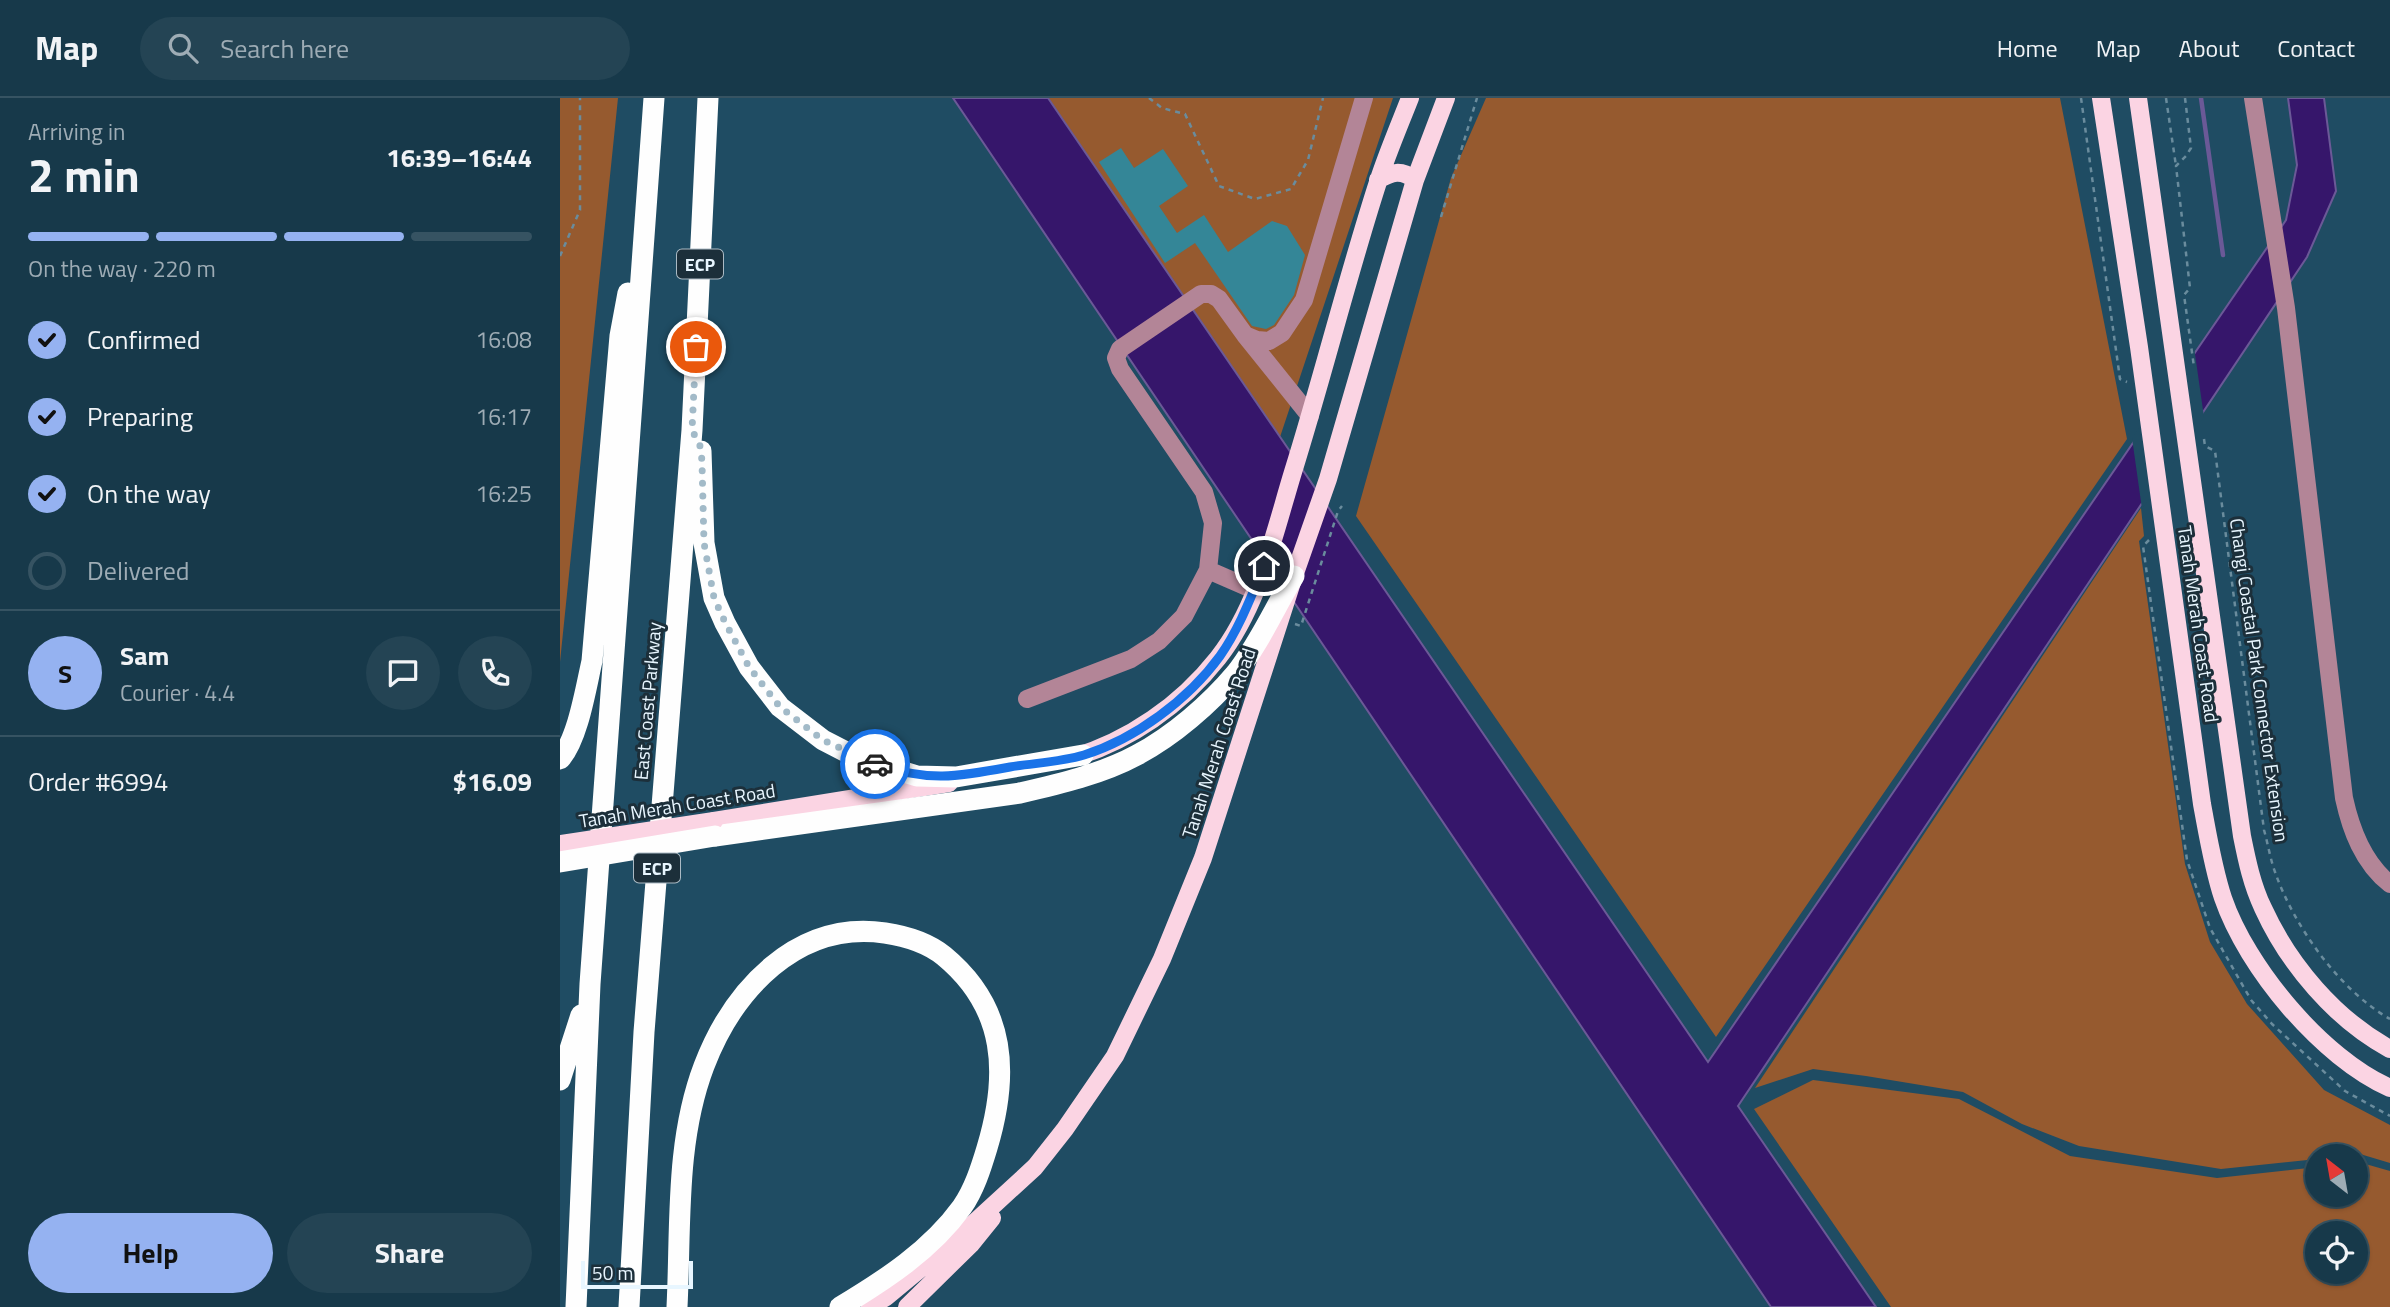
<!DOCTYPE html>
<html lang="en">
<head>
<meta charset="utf-8">
<style>
	:root { --surface:#17394a; --page:#244454; --text:#f1f3f6; --muted:#9eacb5; --line:#365362; --accent:#95b2f1 }
	body { margin:0; font-family:"Titillium Web",sans-serif; background:var(--page); color:var(--text); height:100vh; display:flex; flex-direction:column; font-size:26px; white-space:nowrap }
	* { box-sizing:border-box; margin:0 }
	p { font-size:23px; color:var(--muted) }
	.icon { flex:none; width:38px; height:38px; fill:none; stroke:currentColor; stroke-width:2; stroke-linecap:round; stroke-linejoin:round }
	.map { position:relative; flex:1; overflow:hidden }
	.side { display:flex; flex-direction:column; background:var(--surface); width:560px }
	.side>* { flex:none }
	.needle { width:46px; rotate:329deg }
	.buttons { position:absolute; left:1745px; top:1046px; display:grid; gap:14px }
	.buttons a { display:grid; place-items:center; width:63px; height:63px; border-radius:50%; background:var(--surface); box-shadow:0 2px 5px #0004,0 0 0 2px var(--line); font-size:35px }
	.scale { position:absolute; left:21px; bottom:18px; width:112px; box-sizing:border-box; padding-left:7px; border:4px solid #e8f6ff; border-top:0; font-size:19px; line-height:24px; white-space:nowrap; color:#e8f6ff; -webkit-text-stroke:5px #1c2f3a; paint-order:stroke }
	.pin { position:absolute; display:grid; place-items:center; width:60px; height:60px; color:#fff; margin:-30px; border:4px solid #fff; border-radius:50%; box-shadow:0 2px 7px #0007 }
	.courier { position:absolute; display:grid; place-items:center; width:70px; height:70px; margin:-35px; border:5px solid #1a73e8; border-radius:50%; background:#fff; color:#222; box-shadow:0 2px 9px #0007 }
	.summary em { font-style:normal; font-weight:700 }
	.summary div { display:flex; flex-direction:column-reverse }
	.summary { display:flex; align-items:center; justify-content:space-between; height:119px; padding:0 28px }
	h1 { font-size:46px; font-weight:700; line-height:52px }
	.bar { display:grid; grid-template-columns:repeat(4,1fr); gap:10px 7px; align-content:center; height:84px; padding:0 28px }
	.bar i { height:9px; border-radius:5px; background:var(--line) }
	.bar .active { background:var(--accent) }
	.bar p { grid-column:span 4 }
	.line { display:flex; align-items:center; gap:18px; padding:0 28px; border-top:2px solid var(--line) }
	.line div { flex:1 }
	.round { display:grid; place-items:center; flex:none; width:74px; height:74px; border-radius:37px; background:var(--page) }
	ol { padding:0 28px; list-style:none }
	li { display:flex; align-items:center; gap:21px; height:77px }
	li p { margin-inline-start:auto }
	li .icon { padding:7px; border-radius:50%; background:var(--accent); color:#111; stroke-width:4 }
	li:last-child { color:var(--muted) }
	li i { width:38px; height:38px; border:4px solid var(--line); border-radius:50% }
	.action { display:flex; gap:14px; margin-top:auto; padding:14px 28px }
	.action a { flex:1; height:80px; border-radius:42px; background:var(--accent); color:#111; font-size:28px; font-weight:700; line-height:80px; text-align:center }
	.action a+a { background:var(--page); color:var(--text) }
	header { display:flex; align-items:center; gap:42px; box-sizing:border-box; height:98px; padding:0 35px; background:var(--surface); border-bottom:2px solid var(--line) }
	header strong { font-size:33px }
	nav { display:flex; gap:38px; margin-inline-start:auto; font-size:24px }
	.search { width:490px; height:63px; background:var(--page); display:flex; align-items:center; gap:18px; box-sizing:border-box; padding:0 24px; border-radius:38px; color:var(--muted); font-size:26px }
	main { display:flex; flex:1; min-height:0 }
	.map>svg:first-child { display:block }
	.green { fill:#965a2f; fill-rule:evenodd }
	.water { fill:#36166b; stroke:#6b5997; stroke-width:2 }
	.pier { fill:#1f4c63 }
	.lines { fill:none; stroke-linecap:round; stroke-linejoin:round }
	.stream { stroke:#6b5997; stroke-width:4.5 }
	.building { fill:#348697 }
	.path { stroke:#6a8c9d; stroke-width:2.5; stroke-dasharray:5 5; stroke-linecap:butt }
	.minor { stroke:#b38597; stroke-width:18 }
	.major { stroke:#fbd4e3; stroke-width:18 }
	.highway { stroke:#fefefe; stroke-width:21 }
	.major-bridge { stroke:#fbd4e3; stroke-width:18 }
	.highway-bridge { stroke:#fefefe; stroke-width:21 }
	.done { stroke:#a2bac8; stroke-width:7; stroke-dasharray:0 12.6 }
	.route { stroke:#1a73e8; stroke-width:9 }
	.labels { text-anchor:middle; dominant-baseline:central; stroke-width:6; stroke-linejoin:round; paint-order:stroke }
	.shield { fill:#1c2f3a; stroke:#abbac4; stroke-width:2 }
	.shield-label { font-size:18px; font-weight:bold; fill:#e8f6ff }
	.street-label { font-size:19px; fill:#e8f6ff; stroke:#1c2f3a }
</style>
</head>
<body>
<header>
<strong>Map</strong>
<div class="search"><svg class="icon" aria-label="search" viewBox="0 0 24 24"><circle cx="10" cy="10" r="6"/><path d="M15 15l6 6"/></svg>Search here</div>
<nav><a>Home</a><a>Map</a><a>About</a><a>Contact</a></nav>
</header>
<main>
<section class="side">
<div class="summary"><div><h1>2 min</h1><p>Arriving in</p></div><em>16:39–16:44</em></div>
<div class="bar"><i class="active"></i><i class="active"></i><i class="active"></i><i></i><p>On the way · 220 m</p></div>
<ol>
<li><svg class="icon" aria-label="check" viewBox="0 0 24 24"><path d="M5 12l5 5 9-10"/></svg>Confirmed<p>16:08</p></li>
<li><svg class="icon" aria-label="check" viewBox="0 0 24 24"><path d="M5 12l5 5 9-10"/></svg>Preparing<p>16:17</p></li>
<li><svg class="icon" aria-label="check" viewBox="0 0 24 24"><path d="M5 12l5 5 9-10"/></svg>On the way<p>16:25</p></li>
<li><i></i>Delivered</li>
</ol>
<div class="line" style="height:126px"><b class="round" style="background:var(--accent);color:#111">S</b><div><b>Sam</b><p>Courier · 4.4</p></div><a class="round"><svg class="icon" aria-label="chat" viewBox="0 0 24 24"><path d="M4 5h16v11H9l-5 4z"/></svg></a><a class="round"><svg class="icon" aria-label="phone" viewBox="0 0 24 24"><path d="M5 4h4l2 5-3 2q2 4 5 5l2-3 5 2v4C11 20 4 13 5 4z"/></svg></a></div>
<div class="line" style="height:91px"><div>Order #6994</div><b>$16.09</b></div>
<div class="action"><a>Help</a><a>Share</a></div>
</section>
<div class="map">
<svg width="1830" height="1209" viewBox="0 0 1830 1209">
	<rect width="100%" height="100%" fill="#1f4c63"/>
	<!-- green -->
	<path class="green" d="M0,0H58L0,564Z
		M488,0H833L720,339Z
		M926,0H1500L1567,341L1156,939L796,418L891,80Z
		M1581,410L1584,438L1579,443L1625,766L1650,844L1687,906L1764,992L1830,1027V1065L1800,1056L1757,1059V1061L1661,1071L1519,1048L1462,1026L1403,994L1306,978L1253,971L1195,990Z
		M1253,982L1399,1001L1510,1058L1657,1080L1757,1069V1097H1796V1065H1802L1830,1073V1209H1331L1194,1011ZM1757,1136H1796V1174H1757Z"/>
	<!-- water -->
	<path class="water" d="M393,0H488L1148,964L1726,122L1737,67L1728,0H1764L1776,93L1747,159L1178,1008L1316,1209H1211Z"/>
	<!-- pier -->
	<path class="pier" d="M1634,249L1644,319L1582,411L1572,340Z"/>
	<g class="lines">
		<!-- stream -->
		<path class="stream" d="M1641,0L1663,157"/>
	</g>
	<!-- building -->
	<path class="building" d="M561,50L574,70L603,51L628,88L599,108L617,135L644,117L668,154L712,123L727,128L745,157L734,197L714,227L706,231L692,228L635,145L605,165L539,64Z"/>
	<g class="lines">
		<!-- path -->
		<path class="path" d="M589,0L602,10L625,16L659,88L695,101L731,91L748,62L763,0
			M1521,0L1560,281L1567,284
			M1606,0L1616,68
			M1625,0L1631,50L1626,58L1616,68L1630,190L1624,197L1634,269
			M881,119L917,0
			M0,158L20,112V0
			M1644,341L1645,348L1655,353L1704,732C1708,746 1710,760 1715,774C1734,828 1779,892 1830,921
			M1589,442L1583,448L1627,762L1650,830L1691,902L1712,926L1785,993L1830,1018
			M735,526L741,528L778,413L782,408"/>
		<!-- minor -->
		<path class="minor" d="M1693,0L1726,210L1784,700C1791,732 1803,765 1830,786
			M685,237L697,242L709,243L722,235L744,202L804,0
			M648,472L694,492
			M467,601L571,561L599,543L624,518L648,472L653,425L644,394L560,271L556,260L560,251L641,196H651L659,201L685,237L750,318"/>
		<!-- major -->
		<path class="major" d="M1541,0L1579,249L1642,706C1648,738 1653,770 1663,800C1687,870 1762,960 1830,990
			M1578,0L1682,738C1687,763 1692,787 1703,810C1729,867 1775,921 1830,951
			M818,82C832,74 841,71 855,82
			M512,660C569,643 621,607 658,560C699,508 714,436 733,374C763,278 787,180 818,84C827,56 839,28 850,0
			M154,723L389,685
			M310,1209L326,1199L401,1137L475,1069L505,1031L555,958L602,861L643,760L734,478L768,381L855,82L886,0
			M347,1209L411,1146L432,1120"/>
		<!-- highway -->
		<path class="highway" d="M141,353L144,445L154,500L165,525L189,569L220,609L263,642L298,660L357,678L396,679L523,657
			M0,661C18,641 26,589 32,563L60,238L68,195
			M155,738L460,695C499,686 542,676 577,657C613,638 650,606 676,575C699,546 715,509 734,478
			M0,982L21,917
			M16,1209L30,886L94,0
			M69,1209L84,934L132,332L148,0
			M117,1209C121,1129 115,1044 144,968C173,892 237,822 325,835C345,838 368,845 384,858C447,910 449,977 427,1050C421,1070 414,1092 402,1109C371,1152 325,1182 280,1209"/>
		<!-- major-bridge -->
		<path class="major-bridge" d="M0,746L154,723"/>
		<!-- highway-bridge -->
		<path class="highway-bridge" d="M0,764L155,738"/>
	</g>
	<g class="lines">
		<!-- done -->
		<path class="done" d="M136,249L132,332L141,350L142,365L144,445L154,500L165,524L189,569L220,609L263,642L315,666"/>
		<!-- route -->
		<path class="route" d="M315,666C368,684 397,679 450,669C474,665 501,664 524,657C575,641 628,602 660,558C679,531 691,499 704,468"/>
	</g>
	<g class="labels">
		<!-- shield labels -->
		<g class="shield">
			<rect x="117" y="151.5" width="46" height="29" rx="5"/>
			<rect x="74" y="755.5" width="46" height="29" rx="5"/>
		</g>
		<g class="shield-label">
			<text x="140" y="166">ECP</text>
			<text x="97" y="770">ECP</text>
		</g>
		<!-- street labels -->
		<g class="street-label">
			<text transform="translate(1639 526) rotate(82)">Tanah Merah Coast Road</text>
			<text transform="translate(1700 582) rotate(82)">Changi Coastal Park Connector Extension</text>
			<text transform="translate(87 603) rotate(-85)">East Coast Parkway</text>
			<text transform="translate(658 645) rotate(-72)">Tanah Merah Coast Road</text>
			<text transform="translate(117 707) rotate(-9)">Tanah Merah Coast Road</text>
		</g>
	</g>
</svg>
<div class="buttons">
<a><svg class="needle" viewBox="-14 -14 28 28"><path d="M0-13l5 13h-10z" fill="#e53935"/><path d="M0 13l5-13h-10z" fill="#9eacb5"/></svg></a>
<a><svg class="icon" aria-label="locate" viewBox="0 0 24 24"><circle cx="12" cy="12" r="6"/><path d="M12 2v4M12 18v4M2 12h4M18 12h4"/></svg></a>
</div>
<div class="scale">50 m</div>
<div class="pin" style="left:136px;top:249px;background:#ea580c"><svg class="icon" aria-label="bag" viewBox="0 0 24 24"><path d="M5 8h14l-1 12H6zM9 8a3 3 0 0 1 6 0"/></svg></div>
<div class="pin" style="left:704px;top:468px;background:#1f2937"><svg class="icon" aria-label="home" viewBox="0 0 24 24"><path d="M3 11l9-7 9 7M6 9v11h12V9"/></svg></div>
<div class="courier" style="left:315px;top:666px"><svg class="icon" aria-label="car" viewBox="0 0 24 24"><path d="M5 17H2v-5l4-1 3-4h7l3 4 3 1v5h-3M9 17h6M6 11h13"/><circle cx="7" cy="17" r="2"/><circle cx="17" cy="17" r="2"/></svg></div>
</div>
</main>
</body>
</html>
